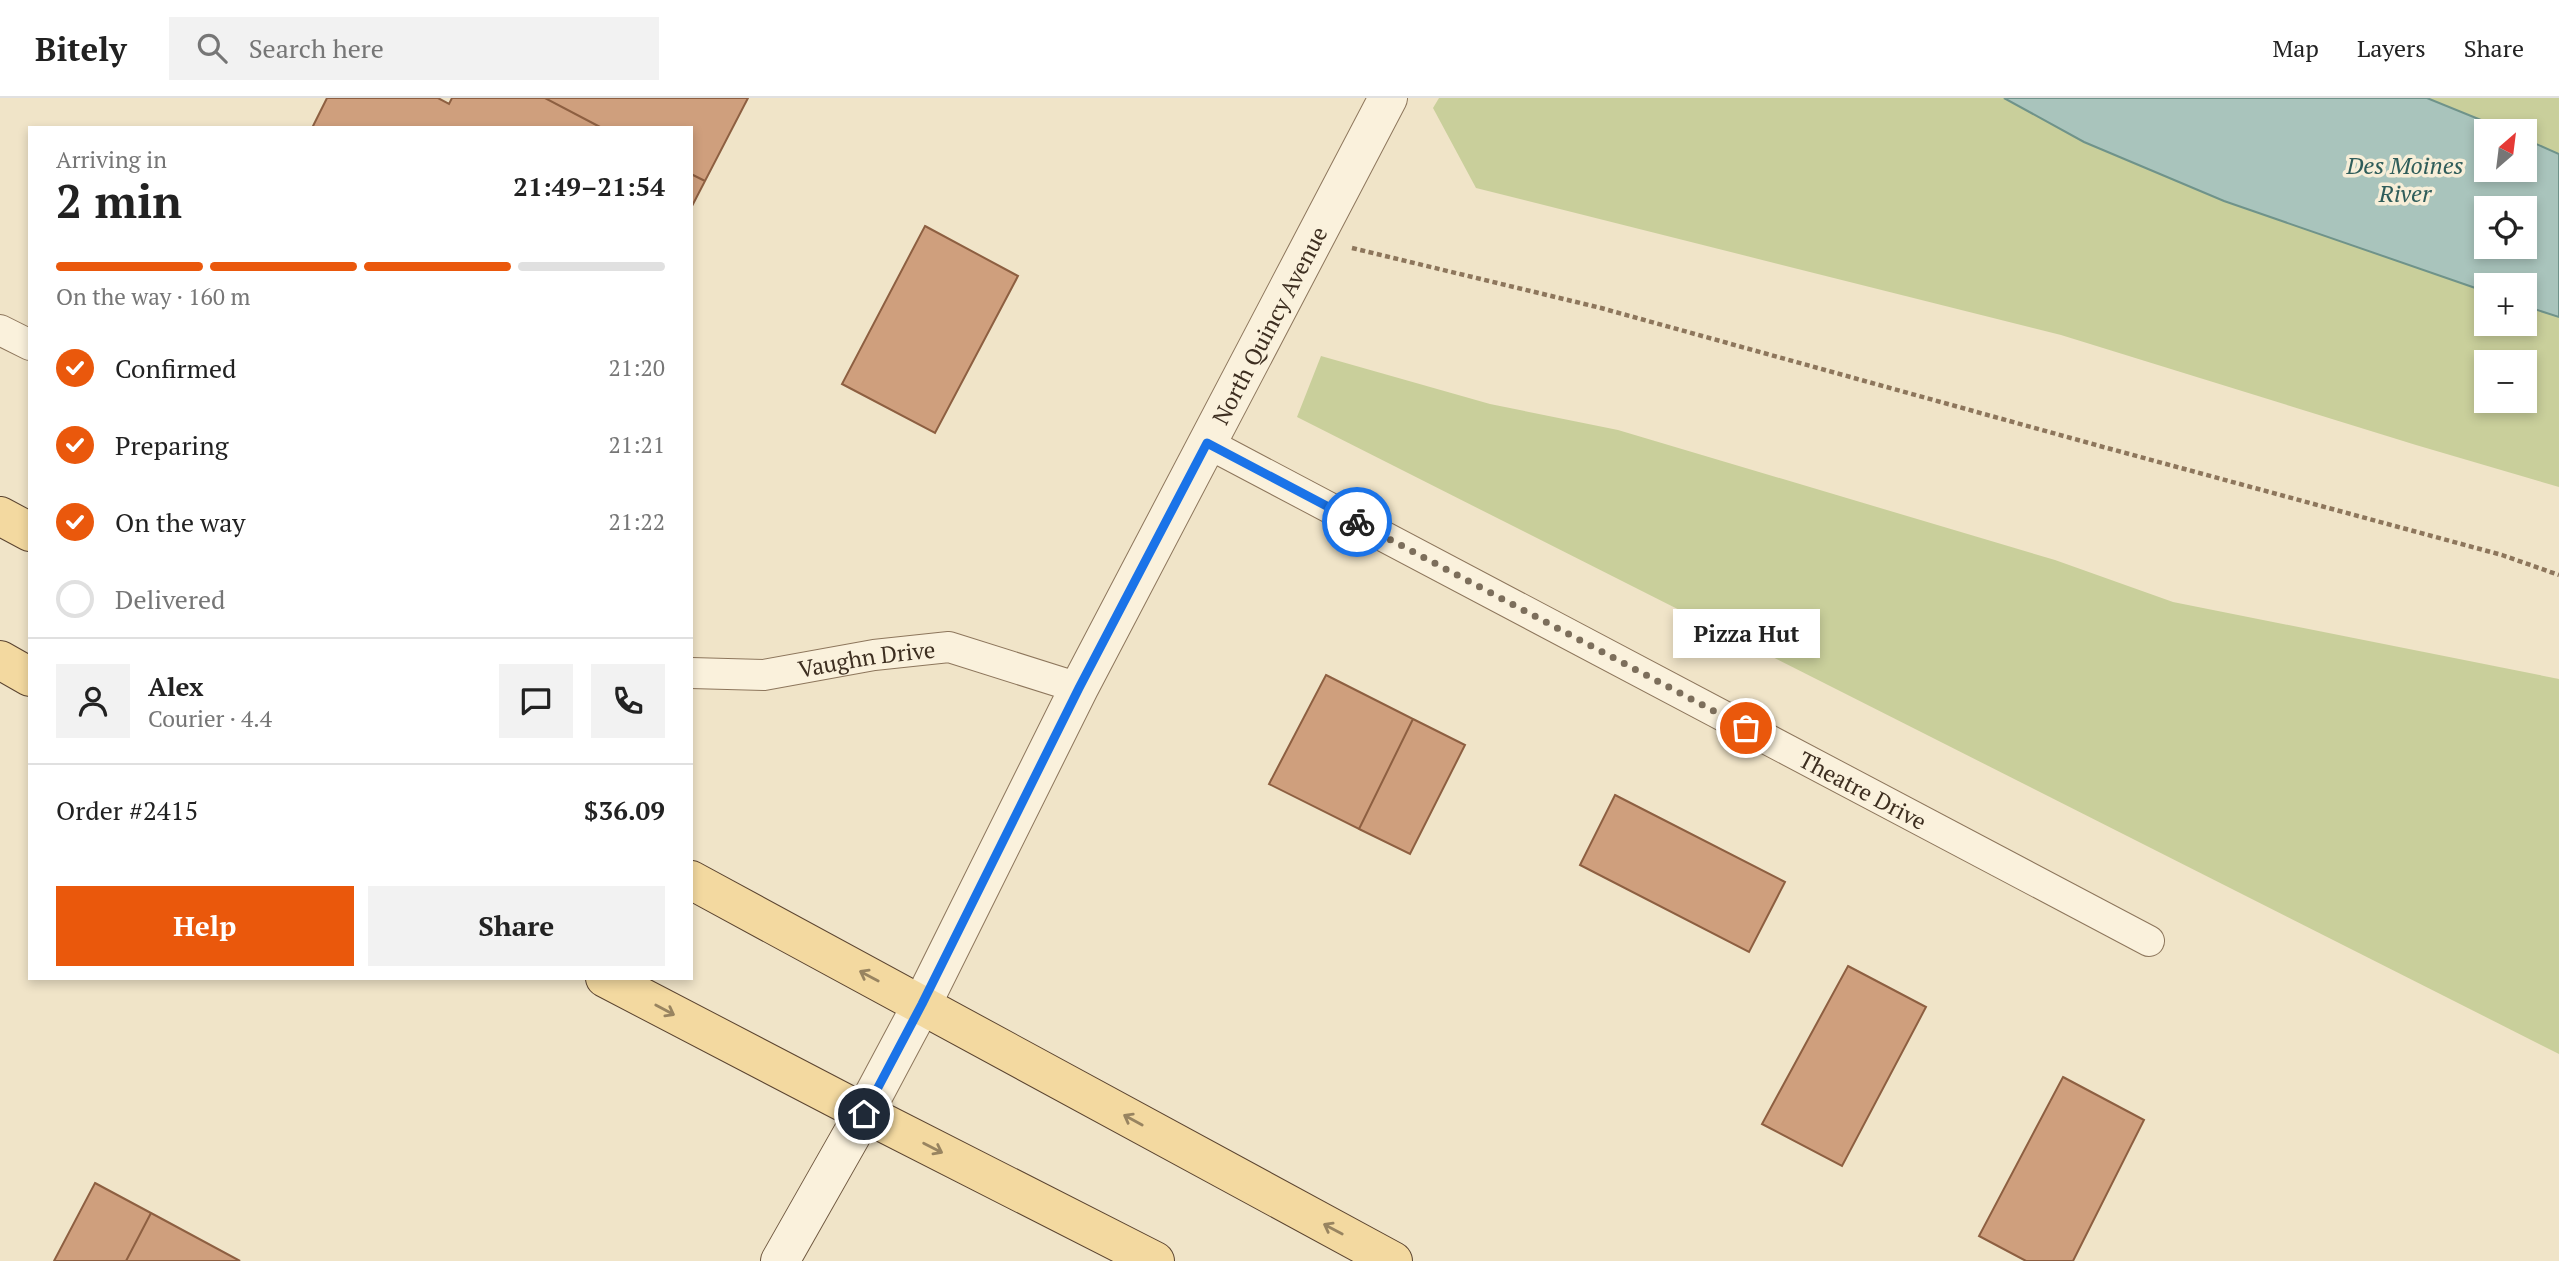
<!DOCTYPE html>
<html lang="en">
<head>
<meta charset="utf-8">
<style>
	:root { --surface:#fff; --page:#f2f2f2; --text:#222; --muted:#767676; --line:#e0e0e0; --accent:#ea580c }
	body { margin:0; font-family:"PT Serif",serif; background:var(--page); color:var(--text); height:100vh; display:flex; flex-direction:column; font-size:26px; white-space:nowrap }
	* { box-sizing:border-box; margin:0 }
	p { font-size:23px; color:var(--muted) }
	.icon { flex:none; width:38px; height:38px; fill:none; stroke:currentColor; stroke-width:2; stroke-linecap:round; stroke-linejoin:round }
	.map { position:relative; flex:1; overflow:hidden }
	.details { position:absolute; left:28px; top:28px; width:665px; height:854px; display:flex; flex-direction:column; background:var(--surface); border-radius:0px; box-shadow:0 4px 10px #0003 }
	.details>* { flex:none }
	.needle { width:46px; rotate:28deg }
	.fabs { position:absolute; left:2474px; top:21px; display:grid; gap:14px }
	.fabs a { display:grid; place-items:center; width:63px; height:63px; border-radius:0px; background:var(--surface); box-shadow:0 4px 10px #0003; font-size:35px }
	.pin { position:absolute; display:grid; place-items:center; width:60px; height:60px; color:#fff; margin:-30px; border:4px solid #fff; border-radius:50%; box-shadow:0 2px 7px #0007 }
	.courier { position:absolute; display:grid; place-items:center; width:70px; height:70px; margin:-35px; border:5px solid #1a73e8; border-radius:50%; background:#fff; color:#222; box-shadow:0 2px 9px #0007 }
	.bubble { position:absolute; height:49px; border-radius:0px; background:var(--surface); box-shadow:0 4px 10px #0003; font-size:23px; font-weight:700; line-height:49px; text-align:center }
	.summary em { font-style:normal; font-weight:700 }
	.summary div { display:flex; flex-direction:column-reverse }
	.summary { display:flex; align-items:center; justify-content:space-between; height:119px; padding:0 28px }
	h1 { font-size:46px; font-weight:700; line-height:52px }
	.bar { display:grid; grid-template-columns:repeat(4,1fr); gap:10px 7px; align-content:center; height:84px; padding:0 28px }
	.bar i { height:9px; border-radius:5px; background:var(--line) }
	.bar .active { background:var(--accent) }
	.bar p { grid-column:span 4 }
	.line { display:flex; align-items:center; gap:18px; padding:0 28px; border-top:2px solid var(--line) }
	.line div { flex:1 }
	.round { display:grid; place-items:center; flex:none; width:74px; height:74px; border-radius:0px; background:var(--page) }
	ol { padding:0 28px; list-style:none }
	li { display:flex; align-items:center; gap:21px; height:77px }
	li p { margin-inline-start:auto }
	li .icon { padding:7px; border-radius:50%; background:var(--accent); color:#fff; stroke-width:4 }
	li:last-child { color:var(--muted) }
	li i { width:38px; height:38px; border:4px solid var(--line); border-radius:50% }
	.cta { display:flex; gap:14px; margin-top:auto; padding:14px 28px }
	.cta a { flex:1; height:80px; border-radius:0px; background:var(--accent); color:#fff; font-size:28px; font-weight:700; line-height:80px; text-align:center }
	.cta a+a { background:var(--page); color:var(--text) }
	header { display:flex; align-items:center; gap:42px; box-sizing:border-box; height:98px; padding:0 35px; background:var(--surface); border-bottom:2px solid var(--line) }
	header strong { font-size:33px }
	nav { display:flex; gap:38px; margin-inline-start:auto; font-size:24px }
	.search { width:490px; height:63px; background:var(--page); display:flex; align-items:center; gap:18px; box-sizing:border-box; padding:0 24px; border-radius:0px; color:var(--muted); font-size:26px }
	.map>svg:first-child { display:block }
	.green { fill:#c9cf9b; fill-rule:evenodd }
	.water { fill:#a9c4bc; stroke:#6f938a; stroke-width:2; fill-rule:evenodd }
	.building { fill:#cf9f7d; stroke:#8d5f41; stroke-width:2 }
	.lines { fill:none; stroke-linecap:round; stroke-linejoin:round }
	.minor-casing { stroke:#8d765c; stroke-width:32 }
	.tertiary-casing { stroke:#8d765c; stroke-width:40 }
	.secondary-casing { stroke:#6f573f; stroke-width:40 }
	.primary-casing { stroke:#5b4430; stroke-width:40 }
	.path { stroke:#8d765c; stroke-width:4.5; stroke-dasharray:5 3.5; stroke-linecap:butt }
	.minor { stroke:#faf1dc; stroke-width:30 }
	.tertiary { stroke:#faf1dc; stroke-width:38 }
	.secondary { stroke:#faf1dc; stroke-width:38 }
	.primary { stroke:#f3d9a0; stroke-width:38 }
	.oneway { stroke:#988460 }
	.done { stroke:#7c6e5b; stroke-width:7; stroke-dasharray:0 12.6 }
	.route { stroke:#1a73e8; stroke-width:9 }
	.labels { text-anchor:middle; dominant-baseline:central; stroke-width:7; stroke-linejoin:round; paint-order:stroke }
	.street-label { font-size:23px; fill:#3d2e20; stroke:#f7eed8 }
	.water-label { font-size:24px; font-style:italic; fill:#2f5d5a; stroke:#f7eed8 }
</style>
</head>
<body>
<header>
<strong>Bitely</strong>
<div class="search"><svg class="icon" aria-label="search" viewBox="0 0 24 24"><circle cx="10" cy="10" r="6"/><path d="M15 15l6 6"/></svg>Search here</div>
<nav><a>Map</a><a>Layers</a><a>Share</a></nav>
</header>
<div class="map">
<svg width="2559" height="1163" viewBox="0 0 2559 1163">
	<rect width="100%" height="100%" fill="#f0e4c8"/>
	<!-- green -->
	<path class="green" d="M1439,0H2004L2084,44L2224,103L2487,194V226H2525V208L2559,219V389L2416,347L2061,237L1476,90L1433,10ZM2487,264H2525V303H2487Z
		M2427,0H2559V56L2525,41V33H2508Z
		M1321,258L1490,306L1618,332L2055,462L2173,504L2559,581V956L1297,319Z"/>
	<!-- water -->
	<path class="water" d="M2004,0H2427L2508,33H2487V72H2525V41L2559,56V219L2525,208V187H2487V194L2224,103L2084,44ZM2487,110H2525V149H2487Z"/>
	<!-- building -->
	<path class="building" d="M327,0H438L449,6L452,0H545L602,30H312Z
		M545,0H748L705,83L691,76V30H602Z
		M691,76L705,83L691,110Z
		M925,128L1018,178L935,335L842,286Z
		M1326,577L1413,621L1359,731L1269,686Z
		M1413,621L1465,647L1410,756L1359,731Z
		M1615,697L1785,784L1749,854L1580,767Z
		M1848,868L1926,909L1842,1068L1762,1026Z
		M2063,979L2144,1022L2073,1163H2026L1979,1138Z
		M95,1085L151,1115L126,1163H54Z
		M151,1115L240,1163H126Z"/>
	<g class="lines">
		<defs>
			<g id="minor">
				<path d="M0,232L30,247"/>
				<path id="s1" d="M1207,345L2149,843"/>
				<path id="s2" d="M691,575L764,577L874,557L949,549L1079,590"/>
			</g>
			<g id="tertiary">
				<path id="s3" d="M864,1015L922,906L1079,590L1388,0"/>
			</g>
			<path id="secondary" d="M780,1163L864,1015"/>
			<path id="primary" d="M0,418L30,434
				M0,562L30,579
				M691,782L1393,1163
				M605,880L864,1015L1155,1163"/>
		</defs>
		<!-- minor casing -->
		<use href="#minor" class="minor-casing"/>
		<!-- tertiary casing -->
		<use href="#tertiary" class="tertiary-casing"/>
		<!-- secondary casing -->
		<use href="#secondary" class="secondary-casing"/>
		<!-- primary casing -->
		<use href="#primary" class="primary-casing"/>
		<!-- path -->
		<path class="path" d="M1352,150L1601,210L2107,350L2502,457L2559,477"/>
		<!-- minor -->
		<use href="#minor" class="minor"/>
		<!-- tertiary -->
		<use href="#tertiary" class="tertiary"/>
		<!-- secondary -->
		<use href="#secondary" class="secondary"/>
		<!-- primary -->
		<use href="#primary" class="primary"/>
	</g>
	<!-- one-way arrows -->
	<defs><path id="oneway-shaft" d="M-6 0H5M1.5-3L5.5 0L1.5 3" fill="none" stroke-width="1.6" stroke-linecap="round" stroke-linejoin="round" transform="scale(1.75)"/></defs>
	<g class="oneway">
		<use href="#oneway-shaft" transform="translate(869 878) rotate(-152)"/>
		<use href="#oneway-shaft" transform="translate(665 912) rotate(28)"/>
		<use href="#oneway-shaft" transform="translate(1133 1022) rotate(-151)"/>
		<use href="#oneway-shaft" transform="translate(933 1050) rotate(27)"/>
		<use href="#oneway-shaft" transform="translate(1333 1131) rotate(-152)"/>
	</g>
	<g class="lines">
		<!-- done -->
		<path class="done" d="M1357,424L1746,630"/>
		<!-- route -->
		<path class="route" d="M864,1016L922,906L1079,590L1207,345L1357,424"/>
	</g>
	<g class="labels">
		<!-- street labels -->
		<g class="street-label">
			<text stroke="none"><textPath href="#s3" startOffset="886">North Quincy Avenue</textPath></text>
			<text stroke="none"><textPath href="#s2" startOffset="177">Vaughn Drive</textPath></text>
			<text stroke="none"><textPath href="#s1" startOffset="742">Theatre Drive</textPath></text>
		</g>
		<!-- water labels -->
		<g class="water-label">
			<text x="2405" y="67">Des Moines<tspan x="2405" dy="28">River</tspan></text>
		</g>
	</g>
</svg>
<div class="fabs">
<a><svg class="needle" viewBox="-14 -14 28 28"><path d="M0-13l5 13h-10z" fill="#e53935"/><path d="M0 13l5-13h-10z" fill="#767676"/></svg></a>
<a><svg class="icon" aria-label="locate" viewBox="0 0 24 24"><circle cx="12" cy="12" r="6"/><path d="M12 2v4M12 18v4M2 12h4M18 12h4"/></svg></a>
<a>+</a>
<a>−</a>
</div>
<div class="pin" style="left:1746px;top:630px;background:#ea580c"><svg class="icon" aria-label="bag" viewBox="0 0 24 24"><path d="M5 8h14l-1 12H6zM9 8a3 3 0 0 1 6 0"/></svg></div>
<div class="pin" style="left:864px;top:1016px;background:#1f2937"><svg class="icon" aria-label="home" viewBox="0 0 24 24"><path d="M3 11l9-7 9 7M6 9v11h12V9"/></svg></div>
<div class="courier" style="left:1357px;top:424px"><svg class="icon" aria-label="bike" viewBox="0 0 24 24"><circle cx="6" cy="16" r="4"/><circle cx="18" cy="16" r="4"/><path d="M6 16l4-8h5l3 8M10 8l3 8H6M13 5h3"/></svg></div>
<div class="bubble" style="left:1673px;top:511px;width:147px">Pizza Hut</div>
<section class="details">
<div class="summary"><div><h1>2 min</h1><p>Arriving in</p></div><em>21:49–21:54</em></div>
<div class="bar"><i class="active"></i><i class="active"></i><i class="active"></i><i></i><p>On the way · 160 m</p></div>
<ol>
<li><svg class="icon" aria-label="check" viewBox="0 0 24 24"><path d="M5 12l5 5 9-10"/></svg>Confirmed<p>21:20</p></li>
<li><svg class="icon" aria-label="check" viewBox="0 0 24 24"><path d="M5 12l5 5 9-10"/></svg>Preparing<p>21:21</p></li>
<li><svg class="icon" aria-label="check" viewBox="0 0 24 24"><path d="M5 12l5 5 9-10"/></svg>On the way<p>21:22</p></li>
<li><i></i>Delivered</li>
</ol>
<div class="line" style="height:126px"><a class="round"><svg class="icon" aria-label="person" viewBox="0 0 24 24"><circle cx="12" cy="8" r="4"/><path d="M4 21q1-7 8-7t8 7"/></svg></a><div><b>Alex</b><p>Courier · 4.4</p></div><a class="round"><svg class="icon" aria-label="chat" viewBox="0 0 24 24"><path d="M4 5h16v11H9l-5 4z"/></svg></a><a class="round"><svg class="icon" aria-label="phone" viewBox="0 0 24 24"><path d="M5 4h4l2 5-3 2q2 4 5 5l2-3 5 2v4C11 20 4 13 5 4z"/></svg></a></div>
<div class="line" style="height:91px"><div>Order #2415</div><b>$36.09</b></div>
<div class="cta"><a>Help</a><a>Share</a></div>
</section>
</div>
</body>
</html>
